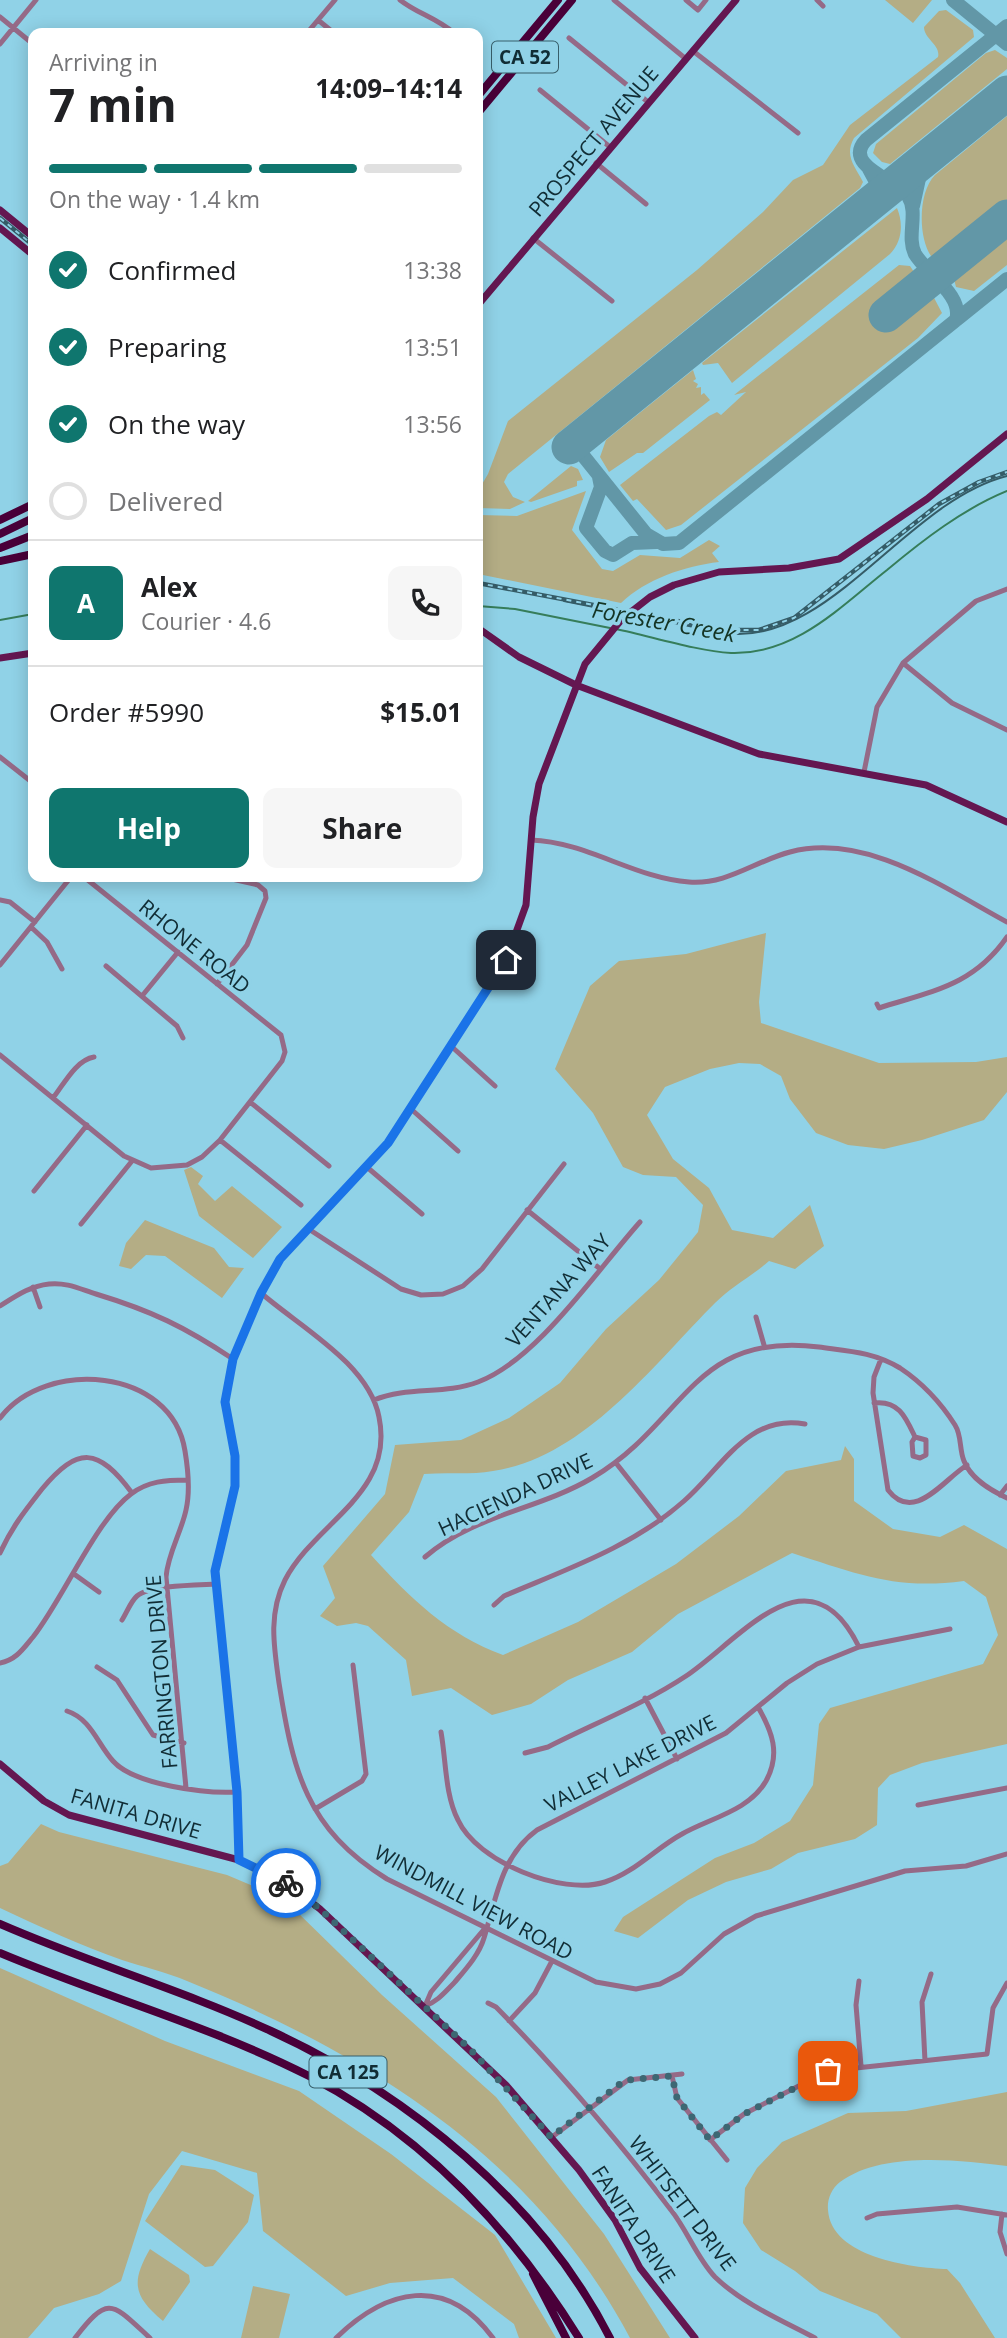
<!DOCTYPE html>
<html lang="en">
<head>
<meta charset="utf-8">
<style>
	:root { --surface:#fff; --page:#f6f6f6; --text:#202124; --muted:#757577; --line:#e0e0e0; --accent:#0f766e }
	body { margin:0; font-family:"Open Sans",sans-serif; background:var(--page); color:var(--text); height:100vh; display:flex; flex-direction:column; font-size:26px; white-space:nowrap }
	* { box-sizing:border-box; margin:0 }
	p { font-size:23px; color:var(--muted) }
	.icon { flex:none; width:38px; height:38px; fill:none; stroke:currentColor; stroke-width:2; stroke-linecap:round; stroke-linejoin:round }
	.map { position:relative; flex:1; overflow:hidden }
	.drawer { position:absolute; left:28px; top:28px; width:455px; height:854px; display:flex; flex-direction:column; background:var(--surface); border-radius:14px; box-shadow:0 4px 18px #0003 }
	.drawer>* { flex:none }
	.pin { position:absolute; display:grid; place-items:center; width:60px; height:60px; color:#fff; margin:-30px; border-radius:14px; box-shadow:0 4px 10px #0006 }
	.courier { position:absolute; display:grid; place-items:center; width:70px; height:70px; margin:-35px; border:5px solid #1a73e8; border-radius:50%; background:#fff; color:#222; box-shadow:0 2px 9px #0007 }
	.overview em { font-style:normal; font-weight:700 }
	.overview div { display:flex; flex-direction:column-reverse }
	.overview { display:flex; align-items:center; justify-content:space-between; height:119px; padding:0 21px }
	h1 { font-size:46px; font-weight:700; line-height:52px }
	.bar { display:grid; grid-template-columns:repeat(4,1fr); gap:10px 7px; align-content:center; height:84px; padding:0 21px }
	.bar i { height:9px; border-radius:5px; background:var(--line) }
	.bar .current { background:var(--accent) }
	.bar p { grid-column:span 4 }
	.line { display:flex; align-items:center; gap:18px; padding:0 21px; border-top:2px solid var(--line) }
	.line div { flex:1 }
	.round { display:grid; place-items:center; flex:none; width:74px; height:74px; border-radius:14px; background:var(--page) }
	ol { padding:0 21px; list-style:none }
	li { display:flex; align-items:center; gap:21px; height:77px }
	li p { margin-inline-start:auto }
	li .icon { padding:7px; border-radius:50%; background:var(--accent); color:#fff; stroke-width:4 }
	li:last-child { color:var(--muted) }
	li i { width:38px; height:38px; border:4px solid var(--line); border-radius:50% }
	.action { display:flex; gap:14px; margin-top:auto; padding:14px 21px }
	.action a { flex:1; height:80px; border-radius:14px; background:var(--accent); color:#fff; font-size:28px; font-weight:700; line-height:80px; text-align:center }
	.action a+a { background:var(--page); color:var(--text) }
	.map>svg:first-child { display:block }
	.green { fill:#b4ad85 }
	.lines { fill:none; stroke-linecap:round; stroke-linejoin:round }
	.stream { stroke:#367d5a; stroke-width:2 }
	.taxiway { stroke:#6297a7; stroke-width:14 }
	.runway { stroke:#6297a7; stroke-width:35 }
	.minor { stroke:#956a87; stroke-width:5 }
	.major { stroke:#641751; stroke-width:7 }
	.highway { stroke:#490039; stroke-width:8 }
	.tram { stroke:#355c67; stroke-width:2 }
	.rail-casing { stroke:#355c67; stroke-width:4.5 }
	.rail { stroke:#90d2e7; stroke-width:2; stroke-dasharray:5; stroke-linecap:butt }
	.done { stroke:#3d6773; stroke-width:7; stroke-dasharray:0 12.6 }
	.route { stroke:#1a73e8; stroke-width:9 }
	.labels { text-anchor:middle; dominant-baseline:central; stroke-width:7; stroke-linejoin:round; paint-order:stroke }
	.shield { fill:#90d2e7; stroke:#375e6a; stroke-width:2 }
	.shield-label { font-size:19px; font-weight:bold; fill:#112d35 }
	.street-label { font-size:21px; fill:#112d35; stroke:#90d2e7 }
	.water-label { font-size:23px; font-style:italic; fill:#143424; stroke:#90d2e7 }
</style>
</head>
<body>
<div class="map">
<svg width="1007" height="2338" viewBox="0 0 1007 2338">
	<rect width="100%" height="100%" fill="#90d2e7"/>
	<!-- green -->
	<path class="green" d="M885,0H932L913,23Z
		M946,10L973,30L974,37L854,138C844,156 855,166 863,182L860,188L508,474L504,482L513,497L525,502L510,509L478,508V491L488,474L508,421L697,270L763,212L793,180L823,165L850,125L938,57C941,45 924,39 924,27L939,11Z
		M995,50L1007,58V69L890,164L882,162L873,153L876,144L986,53Z
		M1007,116V203L941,256H931C918,237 918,192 935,175Z
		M897,208C903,222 903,241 890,254L732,383L718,363L703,365L702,363Z
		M1007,232V265L974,291L956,287L954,279Z
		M899,265L910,266L916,275L877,310L888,323L893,322L932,294L942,313L918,338L681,525L666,530L637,499L633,501L620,485L709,416L717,412L721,415L746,392L734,395Z
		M693,370L696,379L693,381L698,384L696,388L701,387V395L704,393L710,400L643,453H637L609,472L600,457L606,440Z
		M571,466L578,469L583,480L577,481V486L531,502L528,501Z
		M586,491L572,530L602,569L613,571L640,555L680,558L709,540L720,546L712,553L719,562C685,566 646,579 621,603L478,574V515L517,516Z
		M766,933L759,1002L761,1023L879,1063L976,1062L1007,1057V1092L984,1120L922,1140L884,1149L848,1145L816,1133L790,1099L781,1076L760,1064L739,1063L710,1069L665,1087L647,1115L673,1159L709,1188L732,1230L773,1238L810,1205L824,1246L795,1269L769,1261C752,1276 731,1287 715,1303C654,1364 584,1458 493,1471C471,1475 447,1472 424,1474L409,1512L371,1555C410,1598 448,1635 503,1655L578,1622L676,1564L739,1516L786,1471L841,1460L845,1446L854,1459V1501L893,1529L940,1537L964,1525L1007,1549V1744L922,1763L890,1775L878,1788L877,1825L855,1839L798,1853L771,1869L726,1882L688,1900L638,1938L614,1931L623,1917L715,1858L754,1843L790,1821L813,1785L819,1724L830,1708L983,1664L998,1635L986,1597L964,1581C894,1590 858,1574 792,1553L678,1614L632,1652L568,1680L531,1704L492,1715L451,1688L412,1696L406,1660L368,1626L356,1623L337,1626L320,1616L335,1598L323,1566L385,1494L395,1445L461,1440L509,1418L560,1383L606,1329L659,1280L698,1232L703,1205L676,1177L643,1175L623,1167L593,1113L555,1069L590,986L619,961L686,954Z
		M191,1167L203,1176L198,1184L215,1201L232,1186L282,1227L253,1258L199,1216L184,1170Z
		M145,1220L214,1248L229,1267L244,1268L222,1298L165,1256L146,1255L131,1269L119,1266L126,1243Z
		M41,1824L59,1832L227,1875L265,1891L295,1910L382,1995L496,2097L604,2234L670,2338H630C535,2159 370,2055 187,1981C166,1972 143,1967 122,1960C80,1945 40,1927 0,1908V1866L8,1863Z
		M0,1968L165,2041L299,2091L391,2154L495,2235L556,2338H519L514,2324L453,2278L390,2283L346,2296L263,2231L257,2173L182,2151L149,2194L121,2281L99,2294L54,2308L28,2338H0Z
		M1007,2092V2166C959,2160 882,2151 840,2182C831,2189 827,2200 828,2210C831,2257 911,2268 947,2269L960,2283L995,2338H901L877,2314L820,2291L795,2271L761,2250L743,2223L745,2188L757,2168L782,2142L848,2113L906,2111Z
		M181,2165L215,2170L254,2195L248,2222L213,2266L205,2267L145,2221Z
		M150,2249L189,2275L190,2282L163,2321C133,2296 131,2282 150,2249Z
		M253,2286L290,2294L279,2338H241Z"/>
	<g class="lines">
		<!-- stream -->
		<path class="stream" d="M478,606L515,609L610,628
			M0,620L33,614
			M616,629C650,636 697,651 731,653C795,655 840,607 887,570C923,540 963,509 1007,491"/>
		<!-- taxiway -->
		<path class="taxiway" d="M953,0L1007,44
			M882,177H899L922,160
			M913,206L922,165L965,128
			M835,231L873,199L876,182L869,169
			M956,320C964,296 926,273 915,254C906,236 919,213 908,196C897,180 842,166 866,140L1007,26
			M573,443L646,534L663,544L679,543L1007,279
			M599,477L601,487L586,528L605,551L613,555L632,543L656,542"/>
		<!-- runway -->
		<path class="runway" d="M886,315L1007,217
			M569,447L1007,93"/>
		<!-- minor -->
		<path class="minor" d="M400,0C418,14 435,17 454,33
			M614,0L686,59
			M686,0L698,10L706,0
			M817,0L823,6
			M0,17L33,44
			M318,20L334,33
			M307,33L335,0
			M569,38L648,102
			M0,44L36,0
			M693,51L798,133
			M540,90L610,147
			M596,163L646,204
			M533,238L612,301
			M903,663L952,703L1007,730
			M0,757L33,783
			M864,772L877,707L903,663L976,601L1007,589
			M531,840C587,842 634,878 689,882C727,885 755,861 790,852C866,832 944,888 1007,922
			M0,900L10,902L35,922
			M31,927L47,942L62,969
			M0,965L71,877
			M106,966L177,1026L183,1038
			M217,984L247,945L266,898L265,891L258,885L223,877
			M142,996L178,952
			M877,1004L879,1008C932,991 973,986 1007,937
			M451,1046L495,1086
			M0,1055L124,1156L151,1168L187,1165L202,1157L220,1140L282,1061L285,1052L281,1035L84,877
			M53,1098C64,1084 76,1060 94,1057
			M250,1102L329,1166
			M411,1109L458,1151
			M220,1140L301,1205
			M368,1168L422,1214
			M34,1191L87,1125
			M527,1210L599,1268
			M81,1224L132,1161
			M307,1228L401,1289L421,1295L443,1294L463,1286L482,1269L564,1164
			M33,1287L40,1307
			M261,1293C300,1327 369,1364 379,1417C395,1494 315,1522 285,1580C268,1614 274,1647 279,1683C293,1771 306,1829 387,1879L596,1982L636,1989L660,1984L681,1973L724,1934L756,1916L905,1871L966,1866L1007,1854
			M0,1306C16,1296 30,1286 49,1284C66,1282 80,1289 96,1294C152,1311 185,1327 233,1359
			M756,1317L764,1345
			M881,1359L874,1377L873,1393L888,1490C914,1524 943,1480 967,1465
			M374,1400C408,1386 444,1395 478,1382C537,1360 597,1270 640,1222
			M874,1403C899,1400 906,1418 915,1437L912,1442L913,1456L920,1458L926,1455V1440L915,1437
			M0,1418C45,1358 172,1367 185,1451C188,1469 190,1493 186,1510C181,1533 168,1553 166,1577L186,1788
			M616,1463L661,1520
			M1000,1495L1007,1486
			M0,1553C12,1527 24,1512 42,1489C78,1446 98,1447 132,1493
			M425,1557C473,1515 538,1510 592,1478C686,1423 691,1331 819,1347C848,1351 874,1352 900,1368C921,1382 941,1403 955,1425C962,1436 959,1449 964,1461C971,1479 990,1490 1007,1498
			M74,1574L99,1592
			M494,1605L504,1596C567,1569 632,1547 684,1501C721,1469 748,1413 805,1424
			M122,1620C127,1612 131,1601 137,1596C150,1585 198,1585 216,1584
			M0,1663C16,1660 23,1649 33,1637C63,1599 96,1520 131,1494C148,1481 166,1480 187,1480
			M97,1667L117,1680L153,1735L184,1743
			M645,1698L677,1759
			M67,1711C91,1719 97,1743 113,1761C134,1785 207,1794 237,1792
			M441,1732C446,1760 445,1795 458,1820C477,1862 562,1896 605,1882C634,1873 656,1848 682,1834C710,1818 749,1811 766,1781C781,1754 772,1731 758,1707
			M525,1753L548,1747C593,1724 644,1704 686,1676C741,1639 809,1545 859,1647
			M918,1805L1007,1788
			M315,1809L362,1781L366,1774L353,1665
			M859,1981L856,2005L861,2066
			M488,2003L496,2007C559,2071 617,2139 671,2210C687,2230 697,2258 715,2277C743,2304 781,2320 815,2338
			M425,2006C438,2001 444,1993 454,1983C465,1970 479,1955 484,1938C496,1899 501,1856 537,1830L726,1733L787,1683L817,1664L859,1647L950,1629
			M425,2006L431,1992L486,1927
			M509,2021L535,1993L552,1961
			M925,2061L922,2002L931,1974
			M672,2076L677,2098L727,2160
			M552,2137L628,2080L682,2074
			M710,2140L744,2114L828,2071L987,2054L993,2008L1007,1983
			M1002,2214L1000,2232L1007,2254
			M867,2218L877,2214L957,2207L1007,2215
			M75,2338C109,2294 112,2303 150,2338
			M336,2338C386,2289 446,2274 493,2338"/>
		<!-- major -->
		<path class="major" d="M0,210L33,237
			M0,228L33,255
			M478,305L736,0
			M478,628L519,657L576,685L759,754L926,785L1007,822
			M0,658L33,653
			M0,1764L44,1801L69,1815L239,1860L285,1882L320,1909L506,2085L579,2170L615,2220L640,2268L695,2338
			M239,1860L237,1792L215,1571L235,1486V1456L225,1402L233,1359L261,1293L280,1259L388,1143L506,960L526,905L533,817L539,784L585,664L622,619L650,597L674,585L719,572L789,568L839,559L927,499L1007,434"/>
		<!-- highway -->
		<path class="highway" d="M478,96L558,0
			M478,113L572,0
			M0,520L33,504
			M0,534L33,518
			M0,548L33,535
			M0,561L33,554
			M0,1924C89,1963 183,1990 271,2031C408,2094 540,2201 610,2338
			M0,1953C102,1996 211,2026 309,2076C425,2136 511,2229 579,2338
			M533,2274L566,2338"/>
		<!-- tram -->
		<path class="tram" d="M564,601L724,633C828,648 905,502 1007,476"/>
		<defs>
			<path id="rail" d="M0,218L33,245
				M478,583L725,630H759L794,618L939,504L979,482L1007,472"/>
		</defs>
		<!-- rail casing -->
		<use href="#rail" class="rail-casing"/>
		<!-- rail -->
		<use href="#rail" class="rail"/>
	</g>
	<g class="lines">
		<!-- done -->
		<path class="done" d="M286,1883L320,1909L470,2049L551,2137L620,2084L628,2080L672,2076L677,2098L710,2140L744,2114L828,2071"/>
		<!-- route -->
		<path class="route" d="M286,1883L239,1860L237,1792L215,1571L235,1486V1456L225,1402L233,1359L261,1293L280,1259L388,1143L506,960"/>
	</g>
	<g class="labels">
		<!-- shield labels -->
		<g class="shield">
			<rect x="492" y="41.5" width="66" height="31" rx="5"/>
			<rect x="309.5" y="2056.5" width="77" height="31" rx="5"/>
		</g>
		<g class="shield-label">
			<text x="525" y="57">CA 52</text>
			<text x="348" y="2072">CA 125</text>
		</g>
		<!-- street labels -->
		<g class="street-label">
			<text transform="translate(593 141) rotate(-50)">PROSPECT AVENUE</text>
			<text transform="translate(195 946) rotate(39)">RHONE ROAD</text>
			<text transform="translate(558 1290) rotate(-48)">VENTANA WAY</text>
			<text transform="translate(515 1494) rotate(-25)">HACIENDA DRIVE</text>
			<text transform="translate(161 1672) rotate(-95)">FARRINGTON DRIVE</text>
			<text transform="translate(630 1763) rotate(-27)">VALLEY LAKE DRIVE</text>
			<text transform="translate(136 1813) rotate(16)">FANITA DRIVE</text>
			<text transform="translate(474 1902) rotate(28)">WINDMILL VIEW ROAD</text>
			<text transform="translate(683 2203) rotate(53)">WHITSETT DRIVE</text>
			<text transform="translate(634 2224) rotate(57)">FANITA DRIVE</text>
		</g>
		<!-- water labels -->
		<g class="water-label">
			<text transform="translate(664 621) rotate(10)">Forester Creek</text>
		</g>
	</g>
</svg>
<div class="pin" style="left:828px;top:2071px;background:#ea580c"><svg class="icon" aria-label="bag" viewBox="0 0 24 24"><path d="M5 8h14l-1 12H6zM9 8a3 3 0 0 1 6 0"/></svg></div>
<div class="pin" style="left:506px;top:960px;background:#1f2937"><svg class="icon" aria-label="home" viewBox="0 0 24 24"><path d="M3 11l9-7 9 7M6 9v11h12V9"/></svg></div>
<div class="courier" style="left:286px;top:1883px"><svg class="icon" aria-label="bike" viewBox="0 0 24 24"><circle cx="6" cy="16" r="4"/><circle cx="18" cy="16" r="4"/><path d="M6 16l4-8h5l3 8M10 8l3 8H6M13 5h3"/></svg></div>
<section class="drawer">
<div class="overview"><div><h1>7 min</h1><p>Arriving in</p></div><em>14:09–14:14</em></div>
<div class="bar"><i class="current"></i><i class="current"></i><i class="current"></i><i></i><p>On the way · 1.4 km</p></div>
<ol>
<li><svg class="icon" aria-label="check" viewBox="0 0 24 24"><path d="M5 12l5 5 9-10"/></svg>Confirmed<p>13:38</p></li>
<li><svg class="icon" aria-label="check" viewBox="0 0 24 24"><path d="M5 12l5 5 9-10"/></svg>Preparing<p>13:51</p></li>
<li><svg class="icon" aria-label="check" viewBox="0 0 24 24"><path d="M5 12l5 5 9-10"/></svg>On the way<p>13:56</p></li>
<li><i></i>Delivered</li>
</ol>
<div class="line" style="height:126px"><b class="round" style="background:var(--accent);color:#fff">A</b><div><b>Alex</b><p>Courier · 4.6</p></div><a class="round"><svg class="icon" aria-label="phone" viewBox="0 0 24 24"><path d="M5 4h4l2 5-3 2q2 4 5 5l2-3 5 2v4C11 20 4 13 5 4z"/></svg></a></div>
<div class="line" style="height:91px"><div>Order #5990</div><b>$15.01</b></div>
<div class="action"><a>Help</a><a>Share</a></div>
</section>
</div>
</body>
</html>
